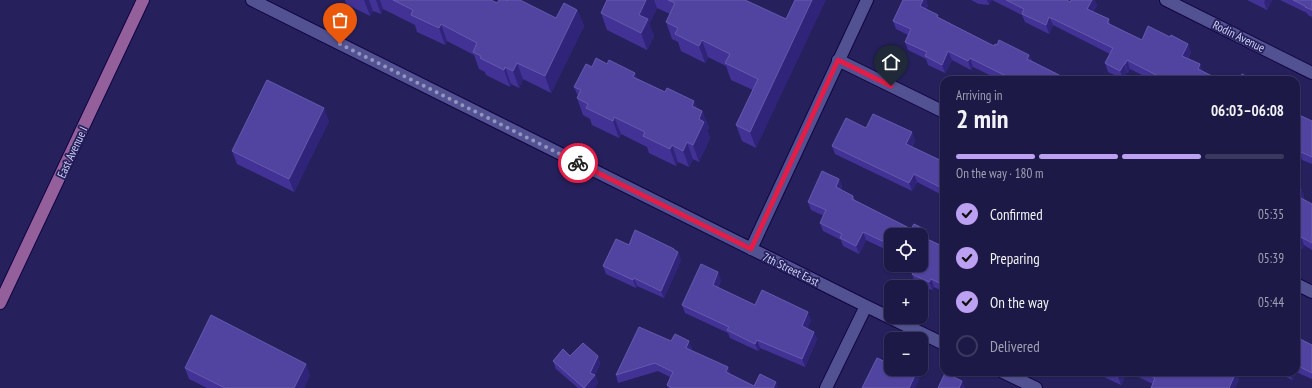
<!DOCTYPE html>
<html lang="en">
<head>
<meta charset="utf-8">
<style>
	:root { --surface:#1c1946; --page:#25224d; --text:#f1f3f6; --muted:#a0a0b3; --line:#3a385f; --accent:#bca0f2 }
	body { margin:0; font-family:"PT Sans Narrow",sans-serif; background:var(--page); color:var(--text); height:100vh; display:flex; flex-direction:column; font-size:15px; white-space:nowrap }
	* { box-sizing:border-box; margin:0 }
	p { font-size:13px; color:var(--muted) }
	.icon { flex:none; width:22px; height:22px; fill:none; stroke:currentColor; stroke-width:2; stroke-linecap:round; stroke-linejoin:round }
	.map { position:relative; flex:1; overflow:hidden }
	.side { position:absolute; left:940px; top:76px; width:360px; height:300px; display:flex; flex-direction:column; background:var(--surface); border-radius:12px; box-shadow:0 1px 3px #0004,0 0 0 1px var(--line) }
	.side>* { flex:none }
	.buttons { position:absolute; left:884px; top:228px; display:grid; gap:8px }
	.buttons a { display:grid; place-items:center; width:44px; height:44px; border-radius:8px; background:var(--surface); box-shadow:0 1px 3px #0004,0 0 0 1px var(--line); font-size:20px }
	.pin { position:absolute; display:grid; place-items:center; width:34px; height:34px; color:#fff; margin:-41px -17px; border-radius:50% 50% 50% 0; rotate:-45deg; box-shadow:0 0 4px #0007 }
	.pin .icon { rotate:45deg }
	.courier { position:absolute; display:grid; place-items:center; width:40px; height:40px; margin:-20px; border:3px solid #e11d48; border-radius:50%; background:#fff; color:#222; box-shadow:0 1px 5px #0007 }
	.head em { font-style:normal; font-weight:600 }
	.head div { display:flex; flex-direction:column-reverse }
	.head { display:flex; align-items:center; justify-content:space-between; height:68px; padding:0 16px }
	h1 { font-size:26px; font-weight:600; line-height:30px }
	.bar { display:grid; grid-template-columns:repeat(4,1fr); gap:6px 4px; align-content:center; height:48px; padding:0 16px }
	.bar i { height:5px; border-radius:3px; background:var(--line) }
	.bar .current { background:var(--accent) }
	.bar p { grid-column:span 4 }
	ol { padding:0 16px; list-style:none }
	li { display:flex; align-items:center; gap:12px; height:44px }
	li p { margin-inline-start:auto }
	li .icon { padding:4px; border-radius:50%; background:var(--accent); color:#111; stroke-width:4 }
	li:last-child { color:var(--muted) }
	li i { width:22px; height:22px; border:2px solid var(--line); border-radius:50% }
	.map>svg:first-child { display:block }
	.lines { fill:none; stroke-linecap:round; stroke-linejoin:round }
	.street-casing { stroke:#120440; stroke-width:14 }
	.primary-casing { stroke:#120440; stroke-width:14 }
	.street { stroke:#525192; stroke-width:12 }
	.primary { stroke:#94609c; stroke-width:12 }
	.wall { fill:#423295 }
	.shaded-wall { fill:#30247a }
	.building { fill:#5143a0; stroke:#655aae }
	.done { stroke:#9494c1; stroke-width:4; stroke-dasharray:0 7.2 }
	.route { stroke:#e11d48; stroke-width:5 }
	.labels { text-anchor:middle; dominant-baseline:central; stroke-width:3.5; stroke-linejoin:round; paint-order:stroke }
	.street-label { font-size:12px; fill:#cfd2f7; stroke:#26215d }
</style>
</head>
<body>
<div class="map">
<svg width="1312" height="388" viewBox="0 0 1312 388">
	<rect width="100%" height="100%" fill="#26215d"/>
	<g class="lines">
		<defs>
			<path id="street" d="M252,0L866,306L944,344
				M1166,0L1312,73
				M838,60L944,112
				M751,249L867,0
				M1296,284L1312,292
				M1003,372L1036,388
				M826,388L866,306"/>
			<path id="primary" d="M0,303L143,0"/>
		</defs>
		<!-- street casing -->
		<use href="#street" class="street-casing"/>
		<!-- primary casing -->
		<use href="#primary" class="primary-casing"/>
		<!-- street -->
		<use href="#street" class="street"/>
		<!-- primary -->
		<use href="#primary" class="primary"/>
	</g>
	<!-- wall -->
	<path class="wall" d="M345,0H491L497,3L508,1L556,18L577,10L584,26L551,93L523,79L519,88L511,84L510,87L486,75L485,72L479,69L474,55L447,41L445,45L417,32L415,25L383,9L381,14L373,11L370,16L346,4Z
		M607,0H745L786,19L756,148L742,141L736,125L753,90L731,80L726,66L708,57L705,63L681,51L678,42L672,39L666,22L670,14L657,8L649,24L654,36L647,50L607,30L601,13Z
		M926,0L928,6L926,9L940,18L994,46L1029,55L1032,61L1069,80H1000L973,67L971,70L952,60L945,73L928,65L926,59L908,50L905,42L908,35L896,29L893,21Z
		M971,0H992L989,5L979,4Z
		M992,0H1067L1070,2L1097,5L1093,12L1109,19L1110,24L1142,40L1191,52L1188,59L1200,64L1202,71L1220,80H1152L1130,69L1128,73L1127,72L1123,79L1108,72L1105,63L1110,54L1053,25L1049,34L1025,22L1022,15Z
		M1247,0H1272L1267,10Z
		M1280,0H1312V17L1308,15L1307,13Z
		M592,67L638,79L702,111L709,128L707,130L710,138L699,162L693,159L689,167L678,162L676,166L649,153L647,147L621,134L619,138L592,125L590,119L583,115L577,98L578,96L574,87Z
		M1296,112L1299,115L1312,121V164L1302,160L1301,157L1296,154Z
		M329,121L294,192L237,164L232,151Z
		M866,128L915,140L912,147L944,162V196L917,182L912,191L835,154L832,146Z
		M839,179L842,187L841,190L853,196L855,200L911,229L926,230L929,239V240L944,247V292L934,287L932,290L915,282L912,274L916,267L913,265H921V235H891V252L866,240L859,254L843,246L841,240L823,231L820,223L824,216L811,210L808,202Z
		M1296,186L1301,189L1304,197L1303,199L1312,204V250L1304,245L1302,249L1296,246Z
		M629,245L675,250L678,252L681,260L664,298L637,286L636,288L606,274L603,266Z
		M721,280L718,288L755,305L811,320L807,328L817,339L805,367L760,348L758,351L730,338L728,333L685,313L682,305Z
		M1296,337L1312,345V379L1296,372Z
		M671,341L692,348L691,350L731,375L754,386L778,388H668L667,385L670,377L658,371L618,383L616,375Z
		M570,356H598L600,364L595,375L598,383L594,388H578L556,369L553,361Z
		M185,368L310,375L304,388H207L189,379Z
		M1103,372H1127L1121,385L1104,377Z
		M1128,372H1236L1239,380L1153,384Z
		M1277,372H1296L1292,380Z"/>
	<!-- shaded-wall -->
	<path class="shaded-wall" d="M364,0H369L373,11L370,16Z
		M376,0H380L383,9L381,14Z
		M646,0H654L657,8L649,24L654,36L647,50L641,33L639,15Z
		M812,0H826L756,148L750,132Z
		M923,0H926L928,6L923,14L920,6Z
		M987,0H992L989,5Z
		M1092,0H1095L1097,5L1091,17L1087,9Z
		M1265,0H1272L1267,10L1264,2Z
		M577,10L584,26L551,93L545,76Z
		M1049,17L1053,25L1049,34L1046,25Z
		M441,24L447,41L445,45L439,28Z
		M702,40L708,57L705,63L699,46Z
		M1188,44L1191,52L1185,64L1182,56Z
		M948,51L952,60L945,73L942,65Z
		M1029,55L1032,63L1027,59Z
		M970,58L973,67L971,70L968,61Z
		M1127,60L1130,69L1128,73L1125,64Z
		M517,63L523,79L519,88L513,71Z
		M1124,64L1127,72L1123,79L1120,71Z
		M1200,64L1203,73L1198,69Z
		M505,67L511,84L510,87L504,70Z
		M635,73L642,90L633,77Z
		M694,101L700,117L702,111L709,128L707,130L710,138L699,162L693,145L692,106Z
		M324,108L329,121L294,192L289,179Z
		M614,117L621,134L619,138L613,121Z
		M912,132L915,140L909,152L906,144Z
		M687,142L693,159L689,167L683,151Z
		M672,145L678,162L676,166L670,149Z
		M914,174L917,182L912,191L909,183Z
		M839,179L842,187L839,195L836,187Z
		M1301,189L1304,197L1300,204L1297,196Z
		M926,230L929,239L926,245L923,237Z
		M863,232L866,240L859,254L856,246Z
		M1301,237L1304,245L1302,249L1299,241Z
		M674,249L676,255L678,252L681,260L664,298L661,291Z
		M718,272L721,280L715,293L713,285Z
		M634,278L637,286L636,288L633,280Z
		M931,279L934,287L932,290L929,282Z
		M808,312L811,320L805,334L802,326Z
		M814,332L817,339L805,367L802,359Z
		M757,340L760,348L758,351L755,344Z
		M689,341L692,348L688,355L686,348Z
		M598,356L600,364L595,375L598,383L594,388H584Z
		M922,359L925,367L915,388H909L918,369H921V362Z
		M306,364L310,375L304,388H294Z
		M728,367L731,375L726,372Z
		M1120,372H1127L1121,385L1118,377Z
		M1236,372L1239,380L1235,388H1229Z
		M1289,372H1296L1292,380Z
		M962,381L965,388H959Z
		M776,382L778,388H773Z"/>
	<!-- building -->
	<path class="building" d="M393,0H491L497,3L499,0H505L508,1V0H520L556,18L564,3L577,10L545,76L517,63L513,71L505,67L504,70L480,58L481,56L473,52L477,43L441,24L439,28L411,15L413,10Z
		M607,0H646L639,15L648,19L641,33L601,13Z
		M668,0H745L786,19L795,0H812L750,132L736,125L758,79L725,63L730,54L702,40L699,46L675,34L678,28L666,22L675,3Z
		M903,0H923L920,6L938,15L937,17L994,46L995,44L997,45L999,40L1029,55L1027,59L1069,80H1004L1006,76L970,58L968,61L948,51L942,65L925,56L927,52L905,42L911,29L893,21Z
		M1006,0H1067L1070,2L1071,0H1092L1087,9L1109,19L1107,23L1142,40L1148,26L1170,37L1171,35L1188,44L1182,56L1200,64L1198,69L1220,80H1163L1164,79L1127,60L1125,64H1124L1120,71L1105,63L1113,48L1049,17L1046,25L1022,14L1024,9Z
		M1293,0H1312V10L1305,7V6Z
		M596,58L607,64L609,60L635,73L633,77L665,92L667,88L694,101L692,106L702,111L699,119L704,122L693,145L687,142L683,151L672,145L670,149L643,136L645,132L614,117L613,121L586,108L588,104L577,98L581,90L574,87L586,64L592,67Z
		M1242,74L1253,80H1240Z
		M267,80L324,108L289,179L232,151Z
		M1296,112L1298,113L1297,114L1312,121V157L1299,151L1300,150L1296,147Z
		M873,114L912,132L906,144L944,162V189L914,174L909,183L832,146L846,118L866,128Z
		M822,171L839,179L836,187L853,196L852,199L911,229L914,224L926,230L923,237L944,247V285L931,279L929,282L912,274L917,265H921V235H891V245L863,232L856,246L840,238L842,234L820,223L826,210L808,202Z
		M1296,186L1301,189L1297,196L1312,204V243L1301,237L1299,241L1296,240Z
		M635,230L674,249V250L678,252L661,291L634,278L633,280L603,266L616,239L629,245Z
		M701,264L718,272L713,285L755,305L762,290L808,312L802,326L814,332L802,359L757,340L755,344L727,330L729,327L682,305Z
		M211,315L306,364L294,388H225L185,368Z
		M639,327L671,341L675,334L689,341L686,348L728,367L726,372L754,386L760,374L776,382L773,388H672L667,385L673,372L655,363L616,375Z
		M1296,337L1312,345V373L1296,365Z
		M583,343L598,356L590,373L595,375L584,388L553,361L563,349L570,356Z
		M877,358L890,364L891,363V369H918L909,388H862Z
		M1108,372H1120L1118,377Z
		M1142,372H1236L1229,388H1151L1155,378Z
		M945,373L962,381L959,388H938Z"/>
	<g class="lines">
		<!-- done -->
		<path class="done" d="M340,44L578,163"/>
		<!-- route -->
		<path class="route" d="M578,163L751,249L838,60L891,86"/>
	</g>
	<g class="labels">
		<!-- street labels -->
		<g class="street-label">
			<text transform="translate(1239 36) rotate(26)">Rodin Avenue</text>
			<text transform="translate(72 152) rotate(-65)">East Avenue I</text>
			<text transform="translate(791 269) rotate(26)">7th Street East</text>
		</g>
	</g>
</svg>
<div class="buttons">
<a><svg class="icon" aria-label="locate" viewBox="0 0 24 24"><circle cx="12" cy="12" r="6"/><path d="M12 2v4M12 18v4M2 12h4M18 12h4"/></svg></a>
<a>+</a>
<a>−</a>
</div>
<div class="pin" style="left:340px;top:44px;background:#ea580c"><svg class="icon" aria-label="bag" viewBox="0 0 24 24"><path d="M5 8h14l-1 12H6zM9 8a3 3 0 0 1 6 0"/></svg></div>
<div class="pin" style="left:891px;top:86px;background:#1f2937"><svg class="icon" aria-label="home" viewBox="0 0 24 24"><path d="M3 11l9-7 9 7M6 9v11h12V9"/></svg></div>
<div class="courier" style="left:578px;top:163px"><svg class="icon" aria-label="bike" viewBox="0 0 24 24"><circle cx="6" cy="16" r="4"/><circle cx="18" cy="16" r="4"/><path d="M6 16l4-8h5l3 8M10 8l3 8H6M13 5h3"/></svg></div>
<section class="side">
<div class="head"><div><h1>2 min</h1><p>Arriving in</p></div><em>06:03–06:08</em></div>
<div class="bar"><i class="current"></i><i class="current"></i><i class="current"></i><i></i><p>On the way · 180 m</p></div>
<ol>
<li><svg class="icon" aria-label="check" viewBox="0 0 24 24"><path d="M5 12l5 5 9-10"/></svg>Confirmed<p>05:35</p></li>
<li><svg class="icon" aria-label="check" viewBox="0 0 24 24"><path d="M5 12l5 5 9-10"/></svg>Preparing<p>05:39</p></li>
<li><svg class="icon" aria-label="check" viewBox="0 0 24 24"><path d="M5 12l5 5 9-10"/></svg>On the way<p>05:44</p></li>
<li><i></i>Delivered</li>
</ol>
</section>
</div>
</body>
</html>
